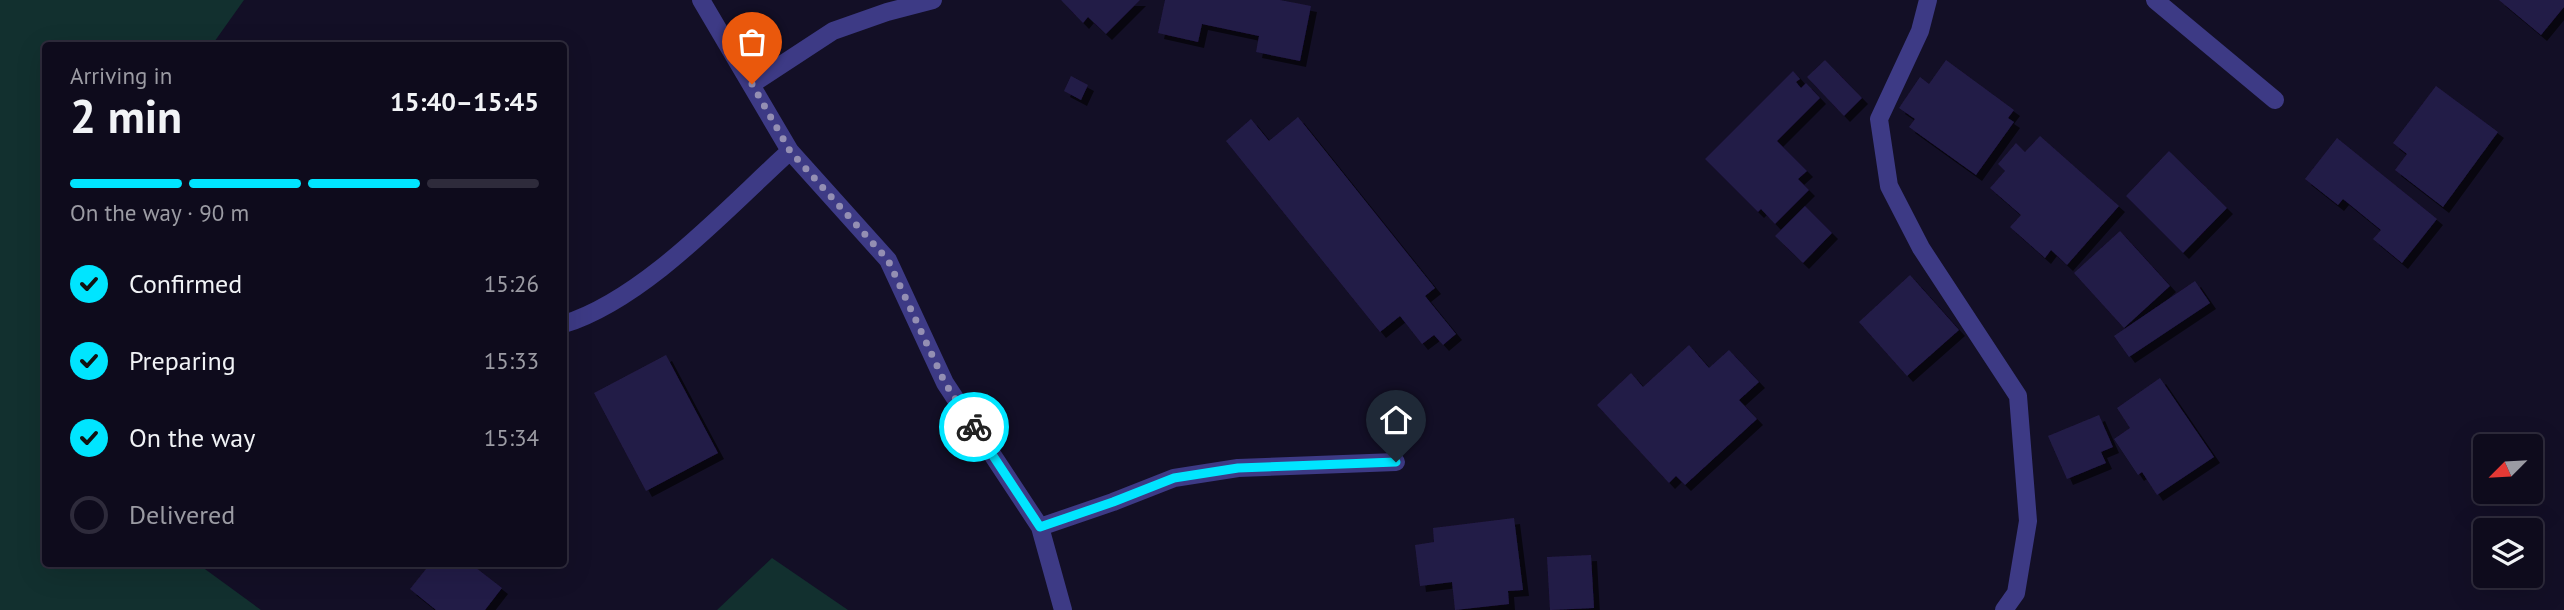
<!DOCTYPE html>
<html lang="en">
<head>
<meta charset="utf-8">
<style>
	:root { --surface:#0e0b1c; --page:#171425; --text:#f1f3f6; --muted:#9b9ba3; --line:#2e2b3b; --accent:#00e5ff }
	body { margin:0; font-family:"PT Sans",sans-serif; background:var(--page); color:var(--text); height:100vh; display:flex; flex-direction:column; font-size:26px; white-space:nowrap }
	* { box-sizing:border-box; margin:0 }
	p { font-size:23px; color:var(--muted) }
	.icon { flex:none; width:38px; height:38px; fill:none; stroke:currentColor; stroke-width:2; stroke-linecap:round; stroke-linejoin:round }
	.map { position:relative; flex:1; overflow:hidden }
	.panel { position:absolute; left:42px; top:42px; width:525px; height:525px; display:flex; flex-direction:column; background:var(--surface); border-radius:7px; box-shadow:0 7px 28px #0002,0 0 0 2px var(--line) }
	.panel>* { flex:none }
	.needle { width:46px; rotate:246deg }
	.fabs { position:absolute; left:2473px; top:434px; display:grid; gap:14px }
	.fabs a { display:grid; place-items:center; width:70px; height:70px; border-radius:7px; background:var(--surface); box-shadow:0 7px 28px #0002,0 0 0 2px var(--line); font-size:35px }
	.pin { position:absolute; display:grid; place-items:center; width:60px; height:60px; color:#fff; margin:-72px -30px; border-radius:50% 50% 50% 0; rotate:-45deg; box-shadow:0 0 7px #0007 }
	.pin .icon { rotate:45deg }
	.courier { position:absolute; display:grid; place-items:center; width:70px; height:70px; margin:-35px; border:5px solid #00e5ff; border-radius:50%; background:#fff; color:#222; box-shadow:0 2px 9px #0007 }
	.headline em { font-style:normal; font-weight:700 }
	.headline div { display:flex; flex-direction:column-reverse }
	.headline { display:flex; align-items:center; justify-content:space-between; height:119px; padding:0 28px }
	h1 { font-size:46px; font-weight:700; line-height:52px }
	.bar { display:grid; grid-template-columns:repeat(4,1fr); gap:10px 7px; align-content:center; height:84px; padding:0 28px }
	.bar i { height:9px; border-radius:5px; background:var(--line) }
	.bar .on { background:var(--accent) }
	.bar p { grid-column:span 4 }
	ol { padding:0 28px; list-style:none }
	li { display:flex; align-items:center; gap:21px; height:77px }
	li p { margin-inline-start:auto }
	li .icon { padding:7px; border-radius:50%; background:var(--accent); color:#111; stroke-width:4 }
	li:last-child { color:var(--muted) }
	li i { width:38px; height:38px; border:4px solid var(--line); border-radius:50% }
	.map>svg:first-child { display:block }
	.green { fill:#12302f }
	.building { fill:#241b47; filter:url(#shadow) }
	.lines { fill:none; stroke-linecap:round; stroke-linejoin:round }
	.street { stroke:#3d3a85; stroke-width:18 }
	.done { stroke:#948fb3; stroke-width:7; stroke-dasharray:0 12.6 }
	.route { stroke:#00e5ff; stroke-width:9 }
</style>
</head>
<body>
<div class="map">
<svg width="2564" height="610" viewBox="0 0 2564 610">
	<defs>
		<filter id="shadow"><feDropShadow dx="6" dy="6" stdDeviation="0" flood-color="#0009"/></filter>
	</defs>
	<rect width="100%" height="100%" fill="#130f26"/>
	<!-- green -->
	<path class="green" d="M0,0H244L212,45L46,46V564H198L261,610H0Z
		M772,558L848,610H717Z"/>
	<!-- building -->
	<path class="building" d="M1061,0H1140L1106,34L1088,17L1083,23Z
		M1165,0H1280L1311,6L1300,61L1256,52L1259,36L1202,24L1198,42L1158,33Z
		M2499,0H2564V7L2541,35Z
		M1825,60L1862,98L1844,116L1807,77Z
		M1946,60L2014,110L2008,118L2014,122L1976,175L1909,127L1915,119L1899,108L1920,77L1929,84Z
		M1793,71L1800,79L1796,82L1801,88L1806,83L1820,98L1777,141L1807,171L1798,179L1809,190L1775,224L1761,209L1758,212L1705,159Z
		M1071,76L1088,85L1081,100L1064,91Z
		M2436,86L2498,132L2443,207L2395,170L2407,154L2393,143Z
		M1298,117L1435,288L1425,296L1456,334L1443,345L1434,335L1422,344L1400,316L1380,332L1226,141L1251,119L1269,141Z
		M2040,136L2119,206L2067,265L2051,250L2045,258L2010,227L2021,215L1990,188L2005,171L1998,164L2016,143L2025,152Z
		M2337,138L2437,219L2402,263L2373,239L2381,230L2343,199L2338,205L2305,179Z
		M2169,151L2227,208L2183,253L2126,196Z
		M1805,206L1832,233L1803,263L1775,236Z
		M2120,231L2170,286L2124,328L2074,273Z
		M1910,275L1959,330L1907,376L1859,322Z
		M2195,281L2210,303L2129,357L2114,336Z
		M1689,345L1709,368L1729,350L1759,382L1739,400L1757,419L1685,485L1676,476L1669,483L1597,405L1631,373L1643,387Z
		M666,355L718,453L646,491L594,393Z
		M2160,378L2214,457L2157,495L2142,472L2138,475L2114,439L2130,428L2117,408Z
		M2099,415L2113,447L2101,452L2106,463L2067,479L2048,436Z
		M1514,518L1523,590L1508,591L1509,604L1455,610L1452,582L1420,586L1415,545L1434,542L1433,528Z
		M1591,555L1594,608L1550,610L1547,557Z
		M430,564H471L502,588L485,610H436L410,589Z"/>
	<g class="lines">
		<!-- street -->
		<path class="street" d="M701,0L790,151L888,260L945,383L1040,527L1063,610
			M1928,0L1920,31L1879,119L1889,186L1921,248L2018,396L2028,521L2016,593L2004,610
			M2155,0L2275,100
			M752,84L833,31L887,12L933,0
			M564,324C645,299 727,208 790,151
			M1040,527L1113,502L1174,478L1238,468L1396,462"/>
	</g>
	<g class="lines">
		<!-- done -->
		<path class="done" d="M752,84L790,151L888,260L945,383L974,427"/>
		<!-- route -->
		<path class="route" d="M974,427L1040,527L1113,502L1174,478L1238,468L1396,462"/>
	</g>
</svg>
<div class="fabs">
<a><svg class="needle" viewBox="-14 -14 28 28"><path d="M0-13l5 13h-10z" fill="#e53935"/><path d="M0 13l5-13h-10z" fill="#9b9ba3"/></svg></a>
<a><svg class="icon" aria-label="layers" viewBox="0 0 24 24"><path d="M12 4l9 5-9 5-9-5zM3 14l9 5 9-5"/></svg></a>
</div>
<div class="pin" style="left:752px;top:84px;background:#ea580c"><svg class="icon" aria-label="bag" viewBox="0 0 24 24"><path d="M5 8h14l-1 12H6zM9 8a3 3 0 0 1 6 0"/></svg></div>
<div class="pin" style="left:1396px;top:462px;background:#1f2937"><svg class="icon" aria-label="home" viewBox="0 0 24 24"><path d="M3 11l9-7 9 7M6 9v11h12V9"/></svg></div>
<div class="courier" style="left:974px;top:427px"><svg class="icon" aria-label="bike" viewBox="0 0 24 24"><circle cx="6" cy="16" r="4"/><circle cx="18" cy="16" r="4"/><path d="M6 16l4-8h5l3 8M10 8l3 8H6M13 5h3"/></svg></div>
<section class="panel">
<div class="headline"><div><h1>2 min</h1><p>Arriving in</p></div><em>15:40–15:45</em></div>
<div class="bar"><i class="on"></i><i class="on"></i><i class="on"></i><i></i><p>On the way · 90 m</p></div>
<ol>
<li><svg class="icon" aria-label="check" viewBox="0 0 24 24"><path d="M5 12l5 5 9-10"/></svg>Confirmed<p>15:26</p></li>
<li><svg class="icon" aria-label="check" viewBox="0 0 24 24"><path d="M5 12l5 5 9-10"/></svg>Preparing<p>15:33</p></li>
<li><svg class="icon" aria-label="check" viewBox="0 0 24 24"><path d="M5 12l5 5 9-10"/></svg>On the way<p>15:34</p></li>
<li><i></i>Delivered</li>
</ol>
</section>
</div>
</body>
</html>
